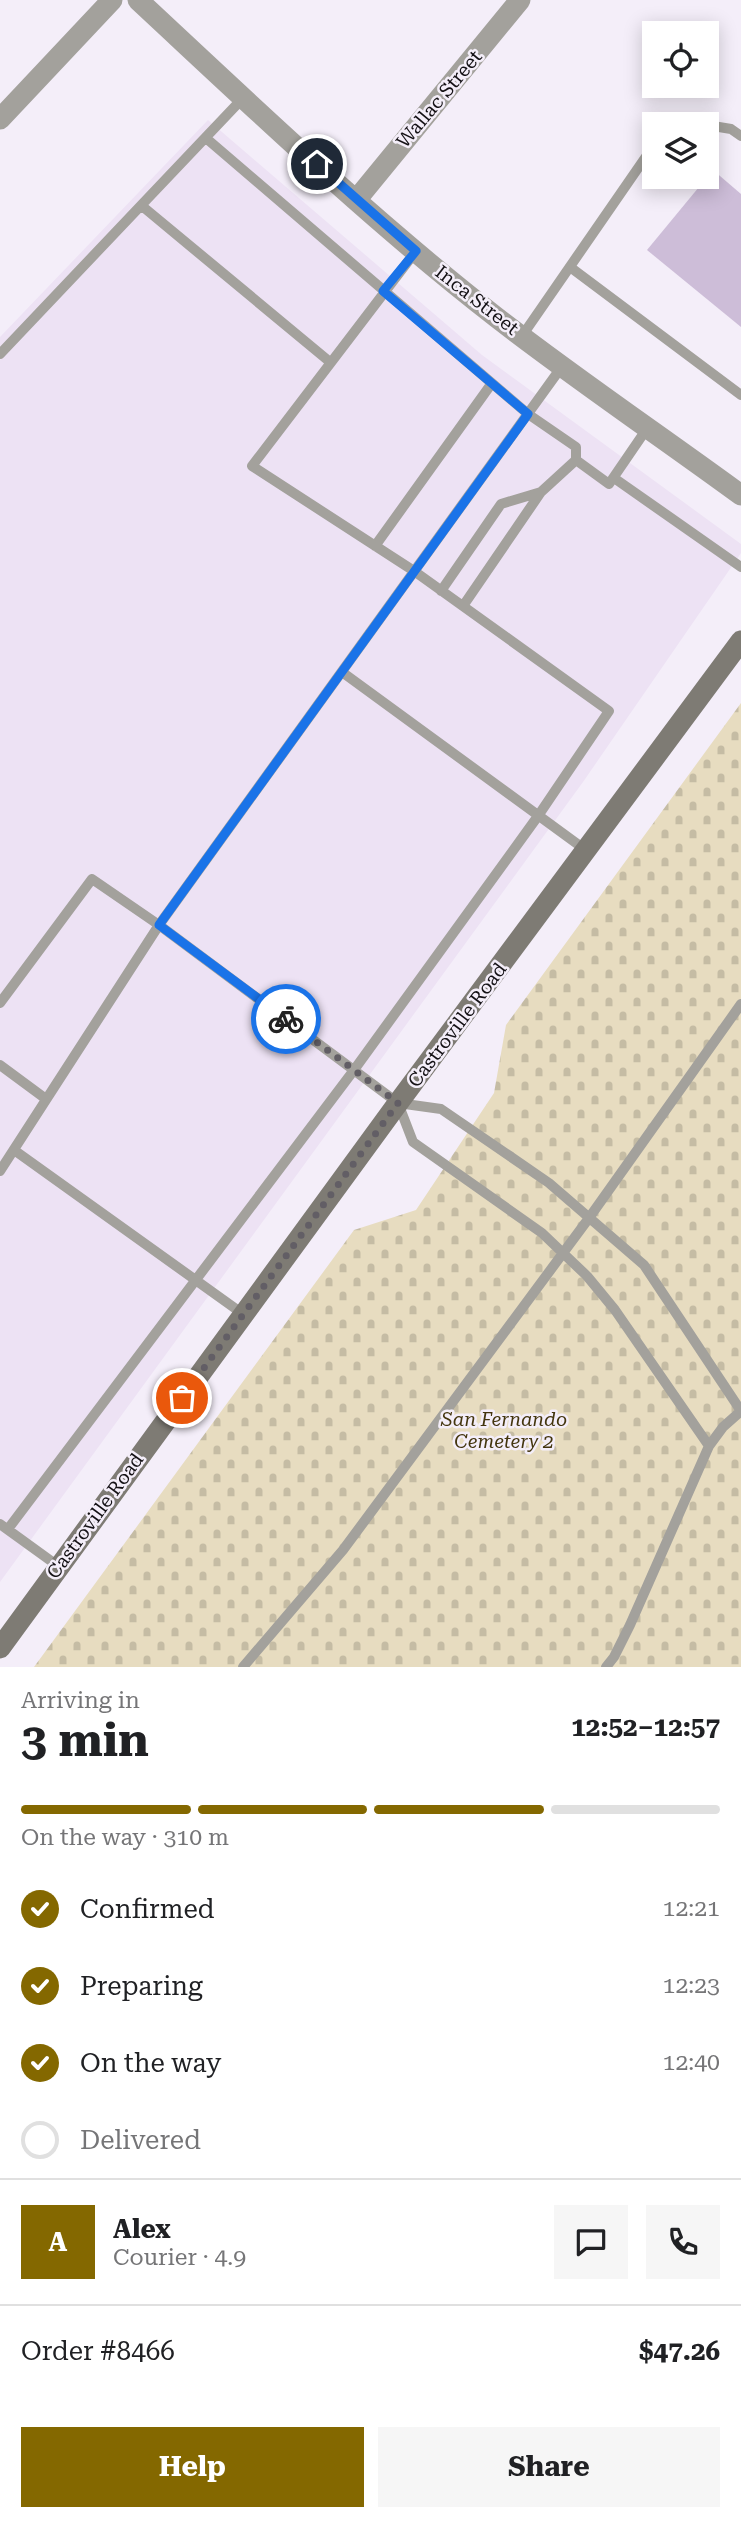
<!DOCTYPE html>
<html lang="en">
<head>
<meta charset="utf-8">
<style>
	:root { --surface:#fff; --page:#f6f6f6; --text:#202124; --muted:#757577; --line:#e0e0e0; --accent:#846800 }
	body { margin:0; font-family:"Roboto Serif",serif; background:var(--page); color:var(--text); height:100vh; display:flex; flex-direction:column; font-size:26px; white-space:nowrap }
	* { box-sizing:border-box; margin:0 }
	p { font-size:23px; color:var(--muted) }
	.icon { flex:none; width:38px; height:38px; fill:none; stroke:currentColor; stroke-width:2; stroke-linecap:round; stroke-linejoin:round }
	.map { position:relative; height:1667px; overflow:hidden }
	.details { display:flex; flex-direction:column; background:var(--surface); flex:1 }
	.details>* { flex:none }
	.fabs { position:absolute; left:642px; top:21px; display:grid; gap:14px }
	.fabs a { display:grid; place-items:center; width:77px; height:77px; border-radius:0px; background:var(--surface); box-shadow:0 4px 18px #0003; font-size:35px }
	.pin { position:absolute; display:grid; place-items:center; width:60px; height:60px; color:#fff; margin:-30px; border:4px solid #fff; border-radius:50%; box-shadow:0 2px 7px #0007 }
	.courier { position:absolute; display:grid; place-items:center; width:70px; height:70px; margin:-35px; border:5px solid #1a73e8; border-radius:50%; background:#fff; color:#222; box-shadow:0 2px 9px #0007 }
	.headline em { font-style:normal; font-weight:700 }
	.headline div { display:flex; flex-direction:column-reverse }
	.headline { display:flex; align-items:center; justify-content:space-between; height:119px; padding:0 21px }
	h1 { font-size:46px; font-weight:700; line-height:52px }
	.bar { display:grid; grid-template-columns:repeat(4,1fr); gap:10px 7px; align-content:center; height:84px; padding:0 21px }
	.bar i { height:9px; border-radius:5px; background:var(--line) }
	.bar .current { background:var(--accent) }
	.bar p { grid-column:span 4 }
	.line { display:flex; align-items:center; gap:18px; padding:0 21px; border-top:2px solid var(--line) }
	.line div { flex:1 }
	.round { display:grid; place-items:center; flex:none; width:74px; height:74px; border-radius:0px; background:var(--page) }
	ol { padding:0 21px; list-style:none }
	li { display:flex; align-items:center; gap:21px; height:77px }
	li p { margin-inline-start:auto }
	li .icon { padding:7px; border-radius:50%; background:var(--accent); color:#fff; stroke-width:4 }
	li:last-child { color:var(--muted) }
	li i { width:38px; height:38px; border:4px solid var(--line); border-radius:50% }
	.cta { display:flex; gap:14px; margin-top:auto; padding:14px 21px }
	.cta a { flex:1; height:80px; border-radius:0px; background:var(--accent); color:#fff; font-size:28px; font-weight:700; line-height:80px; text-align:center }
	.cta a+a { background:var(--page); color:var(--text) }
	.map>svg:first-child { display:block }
	.built { fill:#ede2f4 }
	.cemetery { fill:url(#cemetery-stones) }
	.building { fill:#cdbdd8 }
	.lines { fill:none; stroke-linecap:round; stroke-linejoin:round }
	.lane { stroke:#a3a19c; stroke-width:10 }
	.street { stroke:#a3a19c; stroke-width:21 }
	.secondary { stroke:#7e7b74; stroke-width:21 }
	.done { stroke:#625e65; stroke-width:7; stroke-dasharray:0 12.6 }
	.route { stroke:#1a73e8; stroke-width:9 }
	.labels { text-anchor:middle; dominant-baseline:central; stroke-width:5; stroke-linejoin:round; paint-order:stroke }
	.street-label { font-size:19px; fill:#141115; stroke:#f4eef9 }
	.park-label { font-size:19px; font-style:italic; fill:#43350e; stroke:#f4eef9 }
</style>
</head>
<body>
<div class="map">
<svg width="741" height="1667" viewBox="0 0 741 1667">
	<defs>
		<pattern id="cemetery-stones" width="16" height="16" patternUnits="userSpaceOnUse" patternTransform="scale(1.75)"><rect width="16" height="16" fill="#e7dcc0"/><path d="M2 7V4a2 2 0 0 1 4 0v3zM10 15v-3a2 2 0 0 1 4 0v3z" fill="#c5bca4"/></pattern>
	</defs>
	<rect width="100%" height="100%" fill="#f4eef9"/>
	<!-- built -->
	<path class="built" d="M208,120L482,355L741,544V553L583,782L0,1582V337Z"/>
	<!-- cemetery -->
	<path class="cemetery" d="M741,703V1667H34L354,1230L416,1210L494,1093L506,1025Z"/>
	<!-- building -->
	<path class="building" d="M713,170L741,194V327L647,250Z"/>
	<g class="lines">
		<!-- lane -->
		<path class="lane" d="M701,124L731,129L741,136
			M207,139L528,414L576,447V460L609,484L648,427
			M142,206L330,362
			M570,267L741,395
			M522,336L654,145
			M0,354L243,98
			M614,478L741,567
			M375,546L492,383
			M441,591L501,504L541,492
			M463,606L541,492L576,460
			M342,672L587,851
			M0,1003L92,879L159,925L398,1103L441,1109L549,1183L644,1265L741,1411
			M0,1065L46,1099
			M398,1103L413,1142L542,1233L587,1276L615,1310L709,1446
			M14,1150L243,1314
			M0,1171L159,925L563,365
			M0,1524L58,1566
			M8,1529L354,1070L538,816L609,711L414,571L252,466L416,251
			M243,1667L343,1550L589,1218L741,1004
			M606,1667L614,1657L630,1625L709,1446L723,1427L741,1411"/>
		<!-- street -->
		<path class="street" d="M138,0C254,108 370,219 496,317C576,379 659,435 741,495
			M0,119L112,0
			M357,199L520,0"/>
		<!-- secondary -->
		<path class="secondary" d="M0,1648L398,1103L741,641"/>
	</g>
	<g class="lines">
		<!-- done -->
		<path class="done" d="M182,1398L398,1103L286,1019"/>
		<!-- route -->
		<path class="route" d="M286,1019L159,925L528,414L383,291L416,251L317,164"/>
	</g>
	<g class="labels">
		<!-- street labels -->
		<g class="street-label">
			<text transform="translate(439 99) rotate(-50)">Wallac Street</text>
			<text transform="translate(477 300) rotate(38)">Inca Street</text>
			<text transform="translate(457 1025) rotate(-53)">Castroville Road</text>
			<text transform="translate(95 1516) rotate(-54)">Castroville Road</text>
		</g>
		<!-- park labels -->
		<g class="park-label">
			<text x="504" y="1419">San Fernando<tspan x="504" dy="22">Cemetery 2</tspan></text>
		</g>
	</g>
</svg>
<div class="fabs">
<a><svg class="icon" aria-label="locate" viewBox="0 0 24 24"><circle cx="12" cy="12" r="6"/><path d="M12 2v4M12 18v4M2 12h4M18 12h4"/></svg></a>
<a><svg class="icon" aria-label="layers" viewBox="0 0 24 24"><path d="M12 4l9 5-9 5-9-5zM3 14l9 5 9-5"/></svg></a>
</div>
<div class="pin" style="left:182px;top:1398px;background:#ea580c"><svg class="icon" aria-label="bag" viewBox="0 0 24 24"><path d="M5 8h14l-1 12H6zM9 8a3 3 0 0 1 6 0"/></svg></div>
<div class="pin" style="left:317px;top:164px;background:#1f2937"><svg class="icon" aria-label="home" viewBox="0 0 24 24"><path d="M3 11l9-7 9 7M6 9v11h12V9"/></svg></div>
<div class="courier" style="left:286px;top:1019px"><svg class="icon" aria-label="bike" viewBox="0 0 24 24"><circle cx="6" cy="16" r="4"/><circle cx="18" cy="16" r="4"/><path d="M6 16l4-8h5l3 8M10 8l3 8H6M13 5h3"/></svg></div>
</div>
<section class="details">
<div class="headline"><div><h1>3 min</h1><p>Arriving in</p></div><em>12:52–12:57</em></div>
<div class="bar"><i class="current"></i><i class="current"></i><i class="current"></i><i></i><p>On the way · 310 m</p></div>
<ol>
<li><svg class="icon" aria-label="check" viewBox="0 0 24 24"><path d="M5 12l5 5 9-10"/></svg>Confirmed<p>12:21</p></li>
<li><svg class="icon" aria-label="check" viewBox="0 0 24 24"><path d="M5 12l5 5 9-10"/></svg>Preparing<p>12:23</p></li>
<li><svg class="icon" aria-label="check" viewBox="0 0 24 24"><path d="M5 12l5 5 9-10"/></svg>On the way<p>12:40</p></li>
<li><i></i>Delivered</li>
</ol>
<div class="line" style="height:126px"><b class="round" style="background:var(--accent);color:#fff">A</b><div><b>Alex</b><p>Courier · 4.9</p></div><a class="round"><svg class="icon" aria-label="chat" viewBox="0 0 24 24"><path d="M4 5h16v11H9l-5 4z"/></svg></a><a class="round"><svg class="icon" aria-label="phone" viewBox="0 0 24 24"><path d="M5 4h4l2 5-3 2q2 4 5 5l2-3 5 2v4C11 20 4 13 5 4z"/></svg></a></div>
<div class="line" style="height:91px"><div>Order #8466</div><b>$47.26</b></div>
<div class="cta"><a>Help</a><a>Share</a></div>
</section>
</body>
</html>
